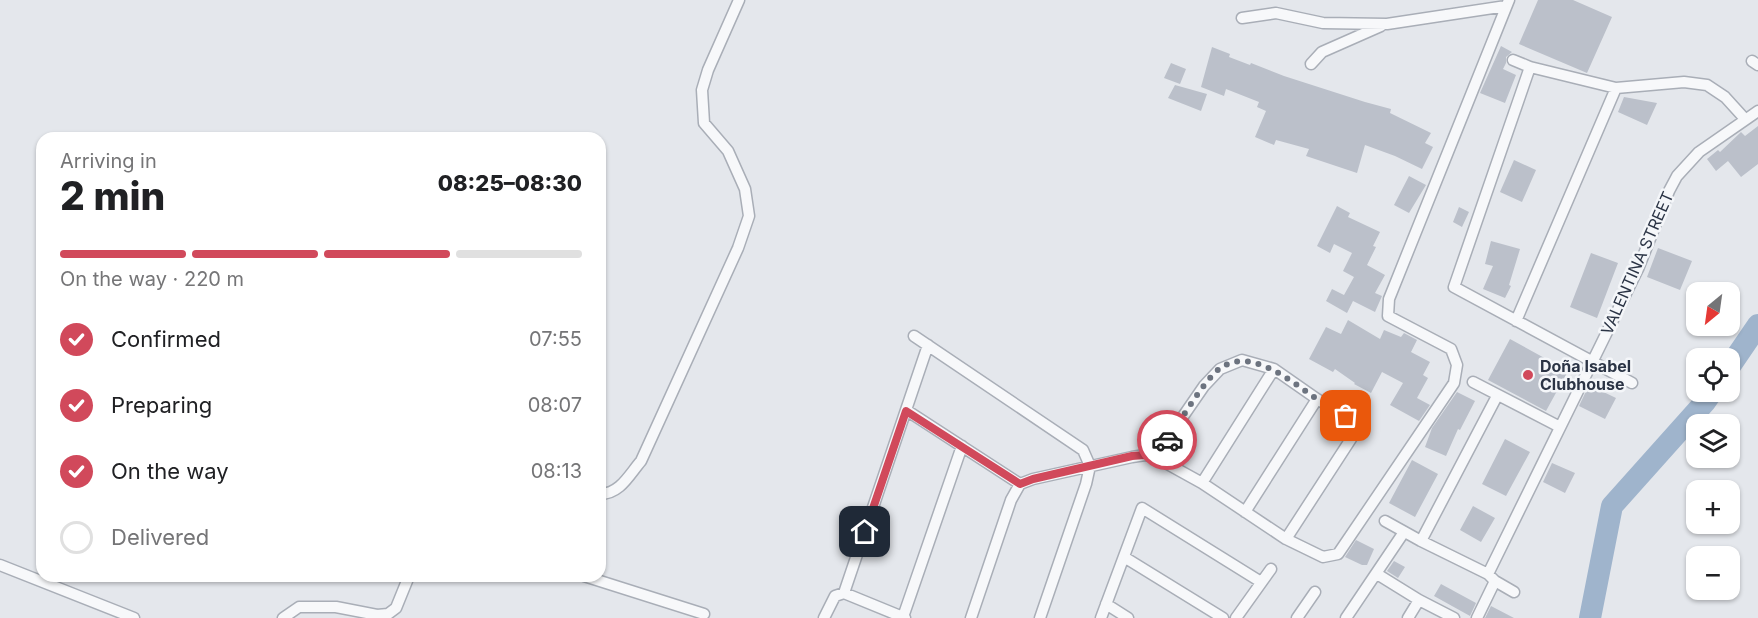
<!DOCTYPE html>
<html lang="en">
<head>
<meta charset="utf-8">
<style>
	:root { --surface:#fff; --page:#f6f6f6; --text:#202124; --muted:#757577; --line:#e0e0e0; --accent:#d1495b }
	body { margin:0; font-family:Inter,sans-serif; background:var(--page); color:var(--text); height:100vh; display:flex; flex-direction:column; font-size:22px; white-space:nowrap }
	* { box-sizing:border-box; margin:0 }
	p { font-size:20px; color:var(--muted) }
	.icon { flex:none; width:33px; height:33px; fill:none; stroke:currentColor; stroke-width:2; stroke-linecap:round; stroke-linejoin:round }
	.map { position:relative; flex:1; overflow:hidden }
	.details { position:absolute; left:36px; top:132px; width:570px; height:450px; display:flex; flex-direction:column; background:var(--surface); border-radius:18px; box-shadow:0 2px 4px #0004 }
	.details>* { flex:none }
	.needle { width:39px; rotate:209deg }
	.controls { position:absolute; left:1686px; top:282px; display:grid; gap:12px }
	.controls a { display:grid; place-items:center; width:54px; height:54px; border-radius:12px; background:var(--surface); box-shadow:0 2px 4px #0004; font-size:30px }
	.pin { position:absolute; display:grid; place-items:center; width:51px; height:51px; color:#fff; margin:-26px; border-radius:12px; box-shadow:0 3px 9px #0006 }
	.courier { position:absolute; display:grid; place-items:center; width:60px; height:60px; margin:-30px; border:4px solid #d1495b; border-radius:50%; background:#fff; color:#222; box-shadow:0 2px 8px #0007 }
	.overview em { font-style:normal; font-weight:800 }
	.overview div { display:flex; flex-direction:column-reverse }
	.overview { display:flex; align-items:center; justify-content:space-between; height:102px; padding:0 24px }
	h1 { font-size:39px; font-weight:800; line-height:45px }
	.bar { display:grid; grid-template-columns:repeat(4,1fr); gap:9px 6px; align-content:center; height:72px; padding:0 24px }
	.bar i { height:8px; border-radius:4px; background:var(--line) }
	.bar .on { background:var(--accent) }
	.bar p { grid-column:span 4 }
	ol { padding:0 24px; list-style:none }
	li { display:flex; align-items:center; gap:18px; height:66px }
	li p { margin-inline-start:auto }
	li .icon { padding:6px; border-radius:50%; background:var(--accent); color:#fff; stroke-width:4 }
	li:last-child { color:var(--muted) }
	li i { width:33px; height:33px; border:3px solid var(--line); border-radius:50% }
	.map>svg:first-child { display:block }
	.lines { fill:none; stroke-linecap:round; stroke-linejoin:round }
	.river { stroke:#9fb4cc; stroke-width:22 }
	.building { fill:#bbc0ca }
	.street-casing { stroke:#a9aeb7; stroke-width:13 }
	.street { stroke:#f7f8fa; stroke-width:10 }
	.done { stroke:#6c737f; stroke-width:6; stroke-dasharray:0 10.8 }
	.route { stroke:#d1495b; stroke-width:8 }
	.poi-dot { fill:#d1495b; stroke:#f4f6f9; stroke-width:2 }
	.labels { text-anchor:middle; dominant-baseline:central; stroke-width:5; stroke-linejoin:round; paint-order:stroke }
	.street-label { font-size:16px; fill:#2b3445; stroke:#f4f6f9 }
	.poi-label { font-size:16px; font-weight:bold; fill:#2b3445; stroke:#f4f6f9; text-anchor:start }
</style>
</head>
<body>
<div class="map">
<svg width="1758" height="618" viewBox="0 0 1758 618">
	<rect width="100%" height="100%" fill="#e4e7ec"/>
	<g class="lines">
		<!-- river -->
		<path class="river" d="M1730,366L1758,325
			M1590,618L1612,506L1705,402L1712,392"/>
	</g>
	<!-- building -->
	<path class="building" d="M1538,0H1573L1612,17L1587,73L1519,44Z
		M1501,46L1512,52L1506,57V63L1503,69L1516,75L1505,103L1480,93Z
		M1212,47L1230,54L1229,57L1250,65L1251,63L1284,76L1365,102L1391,109L1390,113L1431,133L1425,143L1433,147L1422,169L1395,156L1365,145L1357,173L1306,156L1309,149L1276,140L1274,145L1255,137L1266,111L1257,107L1259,102L1226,89L1224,96L1201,87Z
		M1171,63L1186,69L1180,84L1164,78Z
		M1175,85L1207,94L1201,111L1168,98Z
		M1624,97L1657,103L1647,125L1618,112Z
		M1758,126V164L1741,177L1728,161L1716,171L1707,159L1718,150L1720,152L1741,132L1745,136Z
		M1514,160L1536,170L1522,202L1500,192Z
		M1409,176L1426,185L1409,213L1394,205Z
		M1337,206L1350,213L1348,217L1380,232L1373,246L1376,247L1367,265L1385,275L1375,293L1382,296L1375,312L1353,301L1347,313L1326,301L1332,289L1344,295L1354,277L1343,271L1352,253L1334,244L1330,253L1317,246Z
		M1459,207L1469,212L1462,227L1453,222Z
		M1491,241L1520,249L1509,285L1511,286L1505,298L1483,289L1493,266L1485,264Z
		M1658,248L1692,261L1680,290L1647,277Z
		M1591,253L1618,263L1597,318L1570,307Z
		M1348,320L1380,339L1384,330L1401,337L1404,333L1417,340L1411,352L1430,362L1423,375L1428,378L1417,398L1430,405L1419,421L1390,405L1403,383L1382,372L1371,393L1354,384L1355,383L1335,369L1333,372L1309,359L1326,327L1341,334Z
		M1510,339L1568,371L1546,411L1488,380Z
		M1589,385L1616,398L1605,419L1579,406Z
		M1457,392L1475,401L1460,430L1458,429L1446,456L1425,447L1432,428Z
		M1505,439L1530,452L1506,496L1482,484Z
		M1412,460L1438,474L1415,517L1389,503Z
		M1552,463L1575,473L1565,493L1543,482Z
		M1473,506L1495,518L1481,542L1460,530Z
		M1356,540L1374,549L1367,565H1362L1345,557Z
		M1394,561L1405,567L1398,578L1387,571Z
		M1441,584L1476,603L1470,616L1434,596Z
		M1491,606L1514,618H1485Z"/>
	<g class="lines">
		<defs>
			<path id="street" d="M1242,18L1276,13L1323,23L1387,24L1506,6
				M1513,60L1530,67L1616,88L1684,82L1707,85L1725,97L1745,119
				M1752,61L1758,65
				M1311,64L1322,52L1381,26
				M1530,67L1454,287L1632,383
				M1516,321L1616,88
				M914,336L1083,450L1090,466L1086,484L1040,618
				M1473,382L1560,427
				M906,410L1020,484
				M1155,457L1204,386L1220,369L1242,360L1274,369L1317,399L1360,425L1286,539
				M1202,483L1274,369
				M600,494C620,494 629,475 641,461L738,248L749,216L745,189L728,151L704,123L702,90L708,70L739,0
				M1245,512L1317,399
				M1385,521L1421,541L1488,574L1495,581L1514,592
				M1421,541L1497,396
				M1124,557L1223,618
				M0,565L134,618
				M1377,574L1419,600L1454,618
				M1488,574L1638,269L1669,191L1677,176L1699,152L1758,111
				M584,576L704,614
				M844,593L928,345
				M1106,604L1128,618
				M903,617L962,446
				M283,618L299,607H336L377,615L388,614L396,608L409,576
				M824,618L835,596L844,593L905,618
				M971,618L1011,500L1020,484L1033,479L1132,457L1145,455L1155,457L1202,483L1286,539L1323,557L1338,554L1454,383L1457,365L1451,349L1388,316L1389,299L1509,0
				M1101,618L1142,508L1261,582
				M1236,618L1271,569
				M1297,618L1315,592
				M1346,618L1404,532
				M1408,618L1419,600
				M1477,618L1495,581"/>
		</defs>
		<!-- street casing -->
		<use href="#street" class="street-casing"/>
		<!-- street -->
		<use href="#street" class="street"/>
	</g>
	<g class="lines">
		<!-- done -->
		<path class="done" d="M1167,440C1180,422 1203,382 1219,369C1250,346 1289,380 1314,397C1324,404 1335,410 1346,416"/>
		<!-- route -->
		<path class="route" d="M865,532L906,411L1020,484L1033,479L1132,456L1144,455L1155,458L1167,440"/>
	</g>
	<!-- markers -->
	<circle class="poi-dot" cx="1528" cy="375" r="6"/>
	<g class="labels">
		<!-- street labels -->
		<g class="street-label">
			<text transform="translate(1637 263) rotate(-66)">VALENTINA STREET</text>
		</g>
		<!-- poi labels -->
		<g class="poi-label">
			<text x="1540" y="366">Doña Isabel<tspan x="1540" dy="18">Clubhouse</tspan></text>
		</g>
	</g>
</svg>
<div class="controls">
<a><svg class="needle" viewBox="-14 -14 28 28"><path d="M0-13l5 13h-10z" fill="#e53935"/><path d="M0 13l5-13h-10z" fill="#757577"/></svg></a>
<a><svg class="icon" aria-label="locate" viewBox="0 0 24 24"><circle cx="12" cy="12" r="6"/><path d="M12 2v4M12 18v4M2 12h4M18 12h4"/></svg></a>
<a><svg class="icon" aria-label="layers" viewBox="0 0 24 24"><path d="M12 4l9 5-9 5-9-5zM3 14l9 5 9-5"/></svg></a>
<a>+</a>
<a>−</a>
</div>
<div class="pin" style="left:1346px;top:416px;background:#ea580c"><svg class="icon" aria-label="bag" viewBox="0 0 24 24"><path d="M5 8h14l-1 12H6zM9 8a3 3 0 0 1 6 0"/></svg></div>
<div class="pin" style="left:865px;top:532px;background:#1f2937"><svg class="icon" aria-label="home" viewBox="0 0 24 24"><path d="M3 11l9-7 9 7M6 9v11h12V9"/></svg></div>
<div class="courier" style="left:1167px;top:440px"><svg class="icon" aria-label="car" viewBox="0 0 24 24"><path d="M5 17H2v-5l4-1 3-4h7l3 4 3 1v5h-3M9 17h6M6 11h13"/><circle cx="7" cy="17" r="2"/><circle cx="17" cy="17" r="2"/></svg></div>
<section class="details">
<div class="overview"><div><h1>2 min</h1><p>Arriving in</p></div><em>08:25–08:30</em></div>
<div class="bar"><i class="on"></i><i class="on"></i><i class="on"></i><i></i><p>On the way · 220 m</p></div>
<ol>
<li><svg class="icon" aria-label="check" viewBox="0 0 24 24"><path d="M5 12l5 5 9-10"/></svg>Confirmed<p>07:55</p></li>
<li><svg class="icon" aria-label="check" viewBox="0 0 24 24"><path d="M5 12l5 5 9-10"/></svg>Preparing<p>08:07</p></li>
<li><svg class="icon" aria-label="check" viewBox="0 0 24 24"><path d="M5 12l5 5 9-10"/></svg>On the way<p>08:13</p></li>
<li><i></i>Delivered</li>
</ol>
</section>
</div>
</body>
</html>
